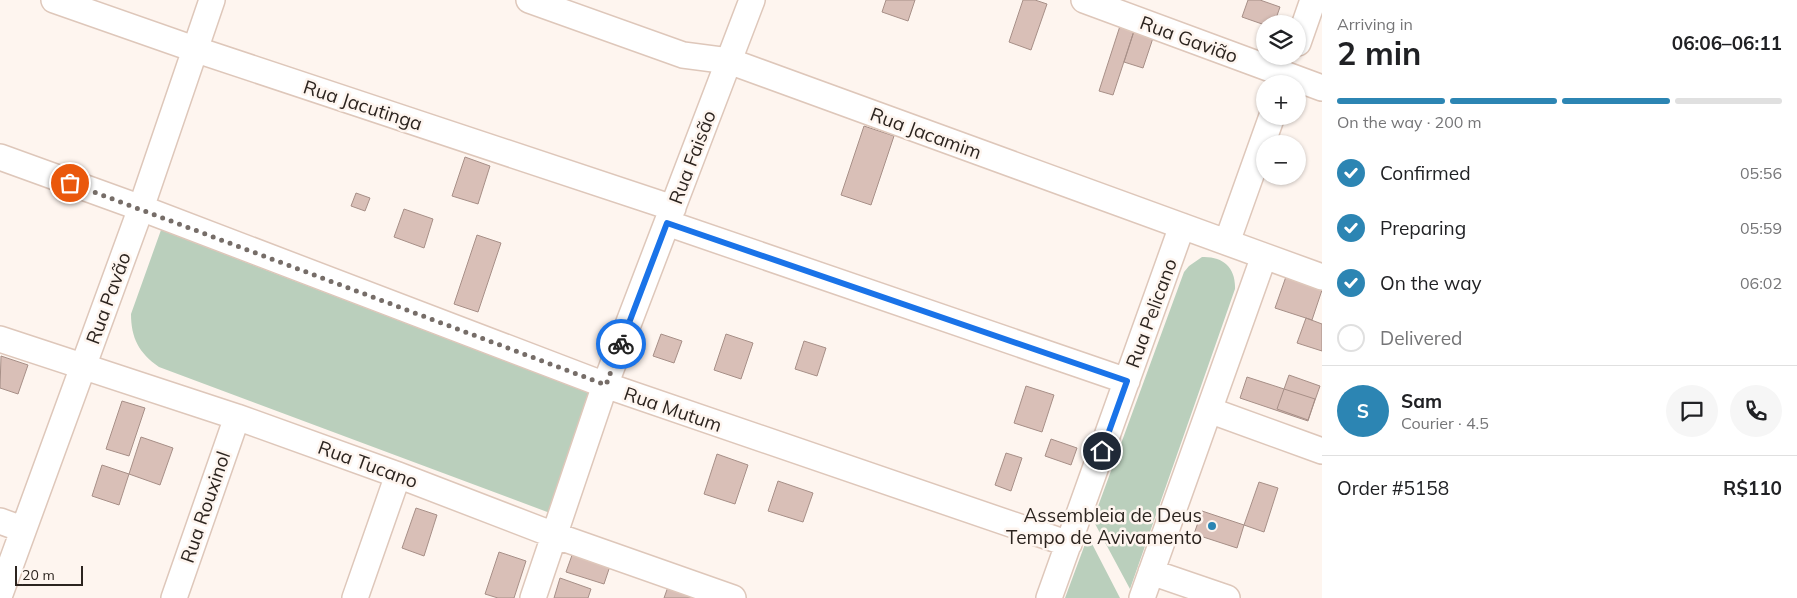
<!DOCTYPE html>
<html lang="en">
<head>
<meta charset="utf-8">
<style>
	:root { --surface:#fff; --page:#f6f6f6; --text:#202124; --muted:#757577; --line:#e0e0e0; --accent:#2c85b3 }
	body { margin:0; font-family:Mulish,sans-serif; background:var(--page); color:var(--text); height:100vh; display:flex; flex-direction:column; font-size:19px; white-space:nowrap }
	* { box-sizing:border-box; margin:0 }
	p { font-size:16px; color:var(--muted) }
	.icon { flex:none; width:28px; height:28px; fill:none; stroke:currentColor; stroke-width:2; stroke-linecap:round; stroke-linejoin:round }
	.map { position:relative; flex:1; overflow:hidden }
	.panel { display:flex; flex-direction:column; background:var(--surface); width:475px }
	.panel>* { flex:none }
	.tools { position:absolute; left:1256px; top:15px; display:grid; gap:10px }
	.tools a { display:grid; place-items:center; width:50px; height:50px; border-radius:50%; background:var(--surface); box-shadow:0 1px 4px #0004; font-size:25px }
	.scale { position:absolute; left:15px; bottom:12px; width:68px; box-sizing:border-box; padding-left:5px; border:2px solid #2c241f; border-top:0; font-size:14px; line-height:18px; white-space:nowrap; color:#2c241f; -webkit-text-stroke:4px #fef5ef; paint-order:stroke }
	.pin { position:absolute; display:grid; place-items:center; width:42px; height:42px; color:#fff; margin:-21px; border:2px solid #fff; border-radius:50%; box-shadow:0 1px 5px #0007 }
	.courier { position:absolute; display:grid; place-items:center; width:50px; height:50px; margin:-25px; border:4px solid #1a73e8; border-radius:50%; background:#fff; color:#222; box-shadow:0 1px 6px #0007 }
	.headline em { font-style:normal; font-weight:700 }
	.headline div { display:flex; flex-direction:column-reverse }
	.headline { display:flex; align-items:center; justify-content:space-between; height:85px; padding:0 15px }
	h1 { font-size:32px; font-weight:700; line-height:38px }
	.bar { display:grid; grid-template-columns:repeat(4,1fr); gap:8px 5px; align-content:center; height:60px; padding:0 15px }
	.bar i { height:6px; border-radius:4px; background:var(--line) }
	.bar .active { background:var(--accent) }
	.bar p { grid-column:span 4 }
	.line { display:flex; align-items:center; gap:12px; padding:0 15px; border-top:1px solid var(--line) }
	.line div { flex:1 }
	.round { display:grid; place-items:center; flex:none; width:52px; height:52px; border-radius:26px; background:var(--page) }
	ol { padding:0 15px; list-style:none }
	li { display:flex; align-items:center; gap:15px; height:55px }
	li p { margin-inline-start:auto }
	li .icon { padding:5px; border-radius:50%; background:var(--accent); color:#fff; stroke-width:4 }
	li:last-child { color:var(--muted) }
	li i { width:28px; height:28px; border:2px solid var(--line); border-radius:50% }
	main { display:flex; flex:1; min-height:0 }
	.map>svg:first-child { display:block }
	.green { fill:#bacfbc }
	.building { fill:#d9bfb7; stroke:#a78f87 }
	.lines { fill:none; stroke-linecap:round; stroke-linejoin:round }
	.minor-casing { stroke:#dec7ba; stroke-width:28 }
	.minor { stroke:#fff; stroke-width:25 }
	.done { stroke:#766d68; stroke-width:5; stroke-dasharray:0 9 }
	.route { stroke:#1a73e8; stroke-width:6 }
	.poi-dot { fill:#2c85b3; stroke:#fef5ef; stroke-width:2 }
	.labels { text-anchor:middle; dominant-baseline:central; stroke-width:5; stroke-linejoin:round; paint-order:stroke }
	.street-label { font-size:19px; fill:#2c241f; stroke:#fef5ef }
	.poi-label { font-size:19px; fill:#2c241f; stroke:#fef5ef; text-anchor:end }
</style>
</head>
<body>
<main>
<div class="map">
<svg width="1322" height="598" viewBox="0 0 1322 598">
	<rect width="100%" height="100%" fill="#fef5ef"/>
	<!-- green -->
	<path class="green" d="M161,230L594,395L550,513L159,367C139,353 131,338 131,314Z
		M1202,257C1223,256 1236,268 1235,289L1130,589L1093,520L1184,272L1189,266Z
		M1088,536L1120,598H1065Z"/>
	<!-- building -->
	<path class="building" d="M886,0H915L908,21L882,12Z
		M1023,0H1035L1047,4L1031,50L1009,42Z
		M1248,0H1260L1280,7L1274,24L1265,25L1242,17Z
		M1120,26L1134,31L1113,95L1099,91Z
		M1134,31L1153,38L1143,68L1124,62Z
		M864,126L894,136L871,205L841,195Z
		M465,157L490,166L478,204L452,196Z
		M356,193L370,198L365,211L351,206Z
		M404,209L433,219L424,248L394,237Z
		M477,235L501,243L478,312L454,304Z
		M1289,268L1322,279V290L1312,320L1275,308Z
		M1306,318L1322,324V351L1297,343Z
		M661,334L682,341L674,363L653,356Z
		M726,334L753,343L741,379L714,370Z
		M804,341L826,348L817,376L795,369Z
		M1,356L28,365L18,394L0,388Z
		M1289,375L1320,386L1308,420L1277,409Z
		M1247,377L1315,399L1308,421L1240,398Z
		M1026,386L1054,395L1042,432L1014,423Z
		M122,401L145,408L129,456L106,449Z
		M141,437L173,448L160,485L129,474Z
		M1051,439L1077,448L1071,465L1045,456Z
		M1006,453L1022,458L1011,491L995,485Z
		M717,454L748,465L735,504L704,494Z
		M102,465L129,474L119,505L92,496Z
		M778,481L813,493L803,522L768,511Z
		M1259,482L1278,488L1264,532L1244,525Z
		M416,508L437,515L424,556L402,548Z
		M1202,511L1244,525L1237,548L1194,534Z
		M576,544L613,557L604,584L566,572Z
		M499,552L526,561L514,598H498L485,594Z
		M560,578L591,589L588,598H554Z
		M669,584L696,598H664Z"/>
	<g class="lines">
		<defs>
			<path id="minor" d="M54,0L194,49L673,208
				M529,0L683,55L729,61L1322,277
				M1084,0L1322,88
				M1298,43L1313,0
				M0,157L141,208L605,385L1069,544
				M667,223L1127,381
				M1227,242L1272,116
				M0,339L237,417L398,475L554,535L733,598
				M1209,410L1322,451
				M0,521L22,529
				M1151,572L1227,598
				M0,594L141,208L212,0
				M174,598L237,417
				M355,598L398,475
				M533,598L605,385L752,0
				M1049,598L1182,226
				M1142,598L1264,256"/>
		</defs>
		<!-- minor casing -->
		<use href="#minor" class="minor-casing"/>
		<!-- minor -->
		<use href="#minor" class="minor"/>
	</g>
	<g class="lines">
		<!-- done -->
		<path class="done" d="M70,183L606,385L621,344"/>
		<!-- route -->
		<path class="route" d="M621,344L667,223L1127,381L1102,451"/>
	</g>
	<!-- markers -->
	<circle class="poi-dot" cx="1212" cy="526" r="5"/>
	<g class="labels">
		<!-- street labels -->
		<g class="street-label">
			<text transform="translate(1189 39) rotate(20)">Rua Gavião</text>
			<text transform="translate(363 105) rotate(18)">Rua Jacutinga</text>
			<text transform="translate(926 133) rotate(20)">Rua Jacamim</text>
			<text transform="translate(692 157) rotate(-69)">Rua Faisão</text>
			<text transform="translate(108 298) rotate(-70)">Rua Pavão</text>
			<text transform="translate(1151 313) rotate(-70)">Rua Pelicano</text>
			<text transform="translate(673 409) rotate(19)">Rua Mutum</text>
			<text transform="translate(368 464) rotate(20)">Rua Tucano</text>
			<text transform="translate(205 507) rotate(-71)">Rua Rouxinol</text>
		</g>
		<!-- poi labels -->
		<g class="poi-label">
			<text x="1202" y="515">Assembleia de Deus<tspan x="1202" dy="22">Tempo de Avivamento</tspan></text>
		</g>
	</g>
</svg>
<div class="tools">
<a><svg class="icon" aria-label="layers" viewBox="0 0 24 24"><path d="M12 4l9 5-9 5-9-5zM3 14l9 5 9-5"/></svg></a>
<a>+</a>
<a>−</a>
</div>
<div class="scale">20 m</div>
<div class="pin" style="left:70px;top:183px;background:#ea580c"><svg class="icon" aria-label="bag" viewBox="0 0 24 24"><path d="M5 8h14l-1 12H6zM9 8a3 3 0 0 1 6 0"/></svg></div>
<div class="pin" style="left:1102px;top:451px;background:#1f2937"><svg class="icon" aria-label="home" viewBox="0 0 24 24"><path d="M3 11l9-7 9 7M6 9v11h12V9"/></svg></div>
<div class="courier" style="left:621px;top:344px"><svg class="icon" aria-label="bike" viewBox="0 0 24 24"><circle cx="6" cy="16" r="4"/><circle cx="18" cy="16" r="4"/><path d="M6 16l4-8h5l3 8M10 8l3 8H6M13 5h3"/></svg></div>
</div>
<section class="panel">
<div class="headline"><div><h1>2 min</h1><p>Arriving in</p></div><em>06:06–06:11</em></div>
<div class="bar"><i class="active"></i><i class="active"></i><i class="active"></i><i></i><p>On the way · 200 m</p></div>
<ol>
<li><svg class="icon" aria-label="check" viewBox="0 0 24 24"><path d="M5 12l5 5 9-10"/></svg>Confirmed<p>05:56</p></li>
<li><svg class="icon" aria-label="check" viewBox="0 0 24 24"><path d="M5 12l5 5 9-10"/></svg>Preparing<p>05:59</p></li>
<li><svg class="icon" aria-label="check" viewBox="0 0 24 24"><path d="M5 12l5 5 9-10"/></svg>On the way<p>06:02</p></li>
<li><i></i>Delivered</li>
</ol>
<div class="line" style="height:90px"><b class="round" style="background:var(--accent);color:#fff">S</b><div><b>Sam</b><p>Courier · 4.5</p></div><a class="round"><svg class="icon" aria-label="chat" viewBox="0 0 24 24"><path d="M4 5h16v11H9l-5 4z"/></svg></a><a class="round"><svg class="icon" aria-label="phone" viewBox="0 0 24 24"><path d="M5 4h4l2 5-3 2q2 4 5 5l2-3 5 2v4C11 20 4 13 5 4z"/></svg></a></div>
<div class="line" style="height:65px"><div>Order #5158</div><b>R$110</b></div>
</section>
</main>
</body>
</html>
